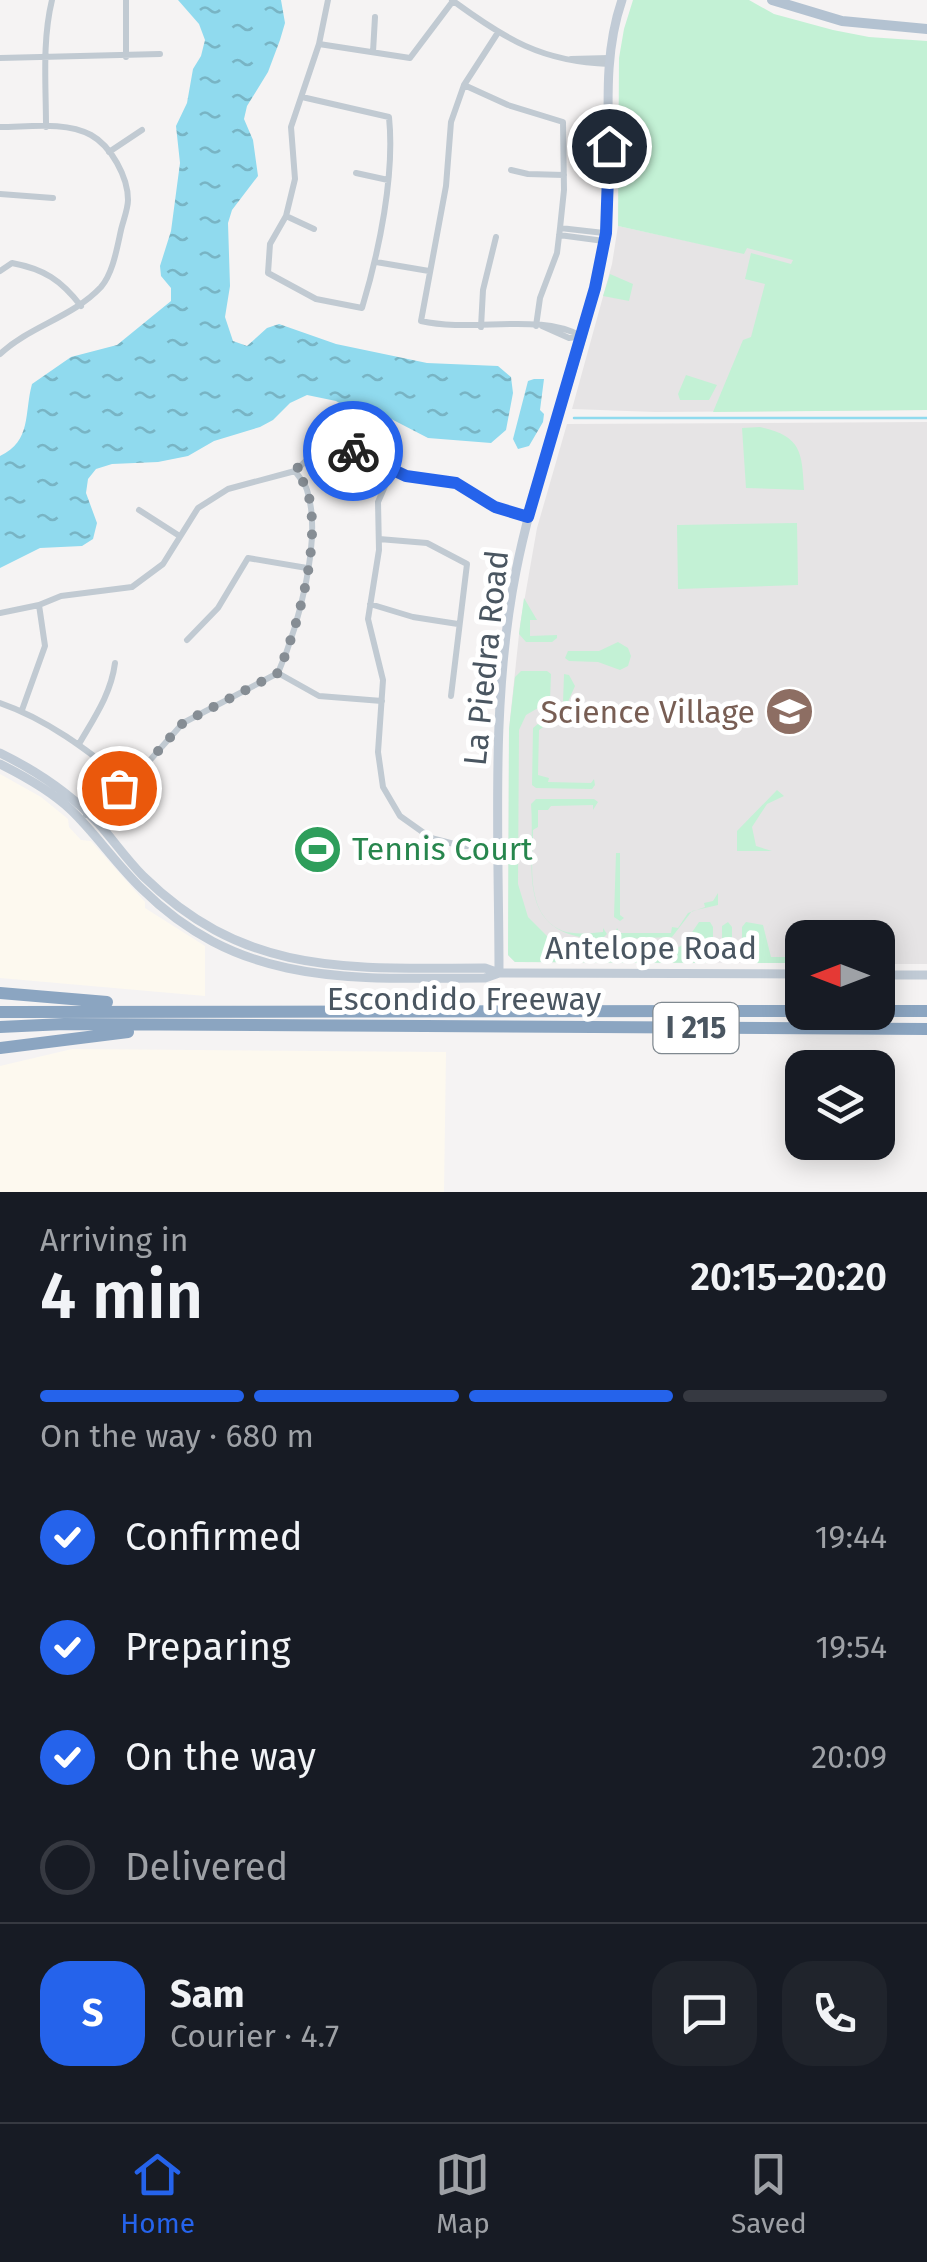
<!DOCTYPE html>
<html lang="en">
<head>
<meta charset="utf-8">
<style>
	:root { --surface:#171b24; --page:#20242c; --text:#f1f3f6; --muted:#9ea1a6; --line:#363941; --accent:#2563eb }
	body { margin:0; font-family:"Fira Sans",sans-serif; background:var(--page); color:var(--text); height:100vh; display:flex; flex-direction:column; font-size:38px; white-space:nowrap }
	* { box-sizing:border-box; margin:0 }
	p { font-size:32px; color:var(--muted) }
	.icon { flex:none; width:55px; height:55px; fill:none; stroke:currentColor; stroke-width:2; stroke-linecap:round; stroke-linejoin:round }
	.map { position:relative; height:1192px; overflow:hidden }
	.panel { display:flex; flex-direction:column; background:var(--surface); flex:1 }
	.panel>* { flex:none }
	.needle { width:65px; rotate:270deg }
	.fabs { position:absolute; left:785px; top:920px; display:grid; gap:20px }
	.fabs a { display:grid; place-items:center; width:110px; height:110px; border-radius:20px; background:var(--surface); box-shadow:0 5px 25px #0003; font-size:50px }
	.pin { position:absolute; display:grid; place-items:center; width:85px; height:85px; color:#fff; margin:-42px; border:5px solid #fff; border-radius:50%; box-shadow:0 2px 10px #0007 }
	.courier { position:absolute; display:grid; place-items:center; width:100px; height:100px; margin:-50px; border:8px solid #2563eb; border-radius:50%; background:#fff; color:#222; box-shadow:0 2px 12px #0007 }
	.summary em { font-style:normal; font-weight:600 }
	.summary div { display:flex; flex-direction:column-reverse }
	.summary { display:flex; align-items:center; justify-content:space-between; height:170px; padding:0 40px }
	h1 { font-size:65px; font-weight:600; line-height:75px }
	.bar { display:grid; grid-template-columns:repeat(4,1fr); gap:15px 10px; align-content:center; height:120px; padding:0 40px }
	.bar i { height:12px; border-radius:8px; background:var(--line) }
	.bar .active { background:var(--accent) }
	.bar p { grid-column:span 4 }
	.line { display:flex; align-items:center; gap:25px; padding:0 40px; border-top:2px solid var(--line) }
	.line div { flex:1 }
	.round { display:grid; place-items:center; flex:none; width:105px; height:105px; border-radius:30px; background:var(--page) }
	ol { padding:0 40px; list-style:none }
	li { display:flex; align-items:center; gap:30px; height:110px }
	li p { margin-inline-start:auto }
	li .icon { padding:10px; border-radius:50%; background:var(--accent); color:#fff; stroke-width:4 }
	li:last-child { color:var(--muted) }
	li i { width:55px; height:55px; border:5px solid var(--line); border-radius:50% }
	.dock { display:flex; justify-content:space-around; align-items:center; height:140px; border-top:2px solid var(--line); background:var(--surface); font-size:28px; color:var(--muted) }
	.dock a { display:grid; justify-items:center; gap:5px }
	.dock .active { color:var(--accent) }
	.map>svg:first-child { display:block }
	.commercial { fill:#fdf9ef }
	.education { fill:#e6e4e5 }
	.green { fill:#c3f1d5 }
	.water { fill:url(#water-ripples) }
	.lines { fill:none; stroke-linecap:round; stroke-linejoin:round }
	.stream { stroke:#90daee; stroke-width:2.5 }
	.street { stroke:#c1cad2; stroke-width:6 }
	.secondary { stroke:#c1cbd6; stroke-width:9 }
	.primary { stroke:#b3c2d1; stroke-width:10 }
	.highway { stroke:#8ba5c1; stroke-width:12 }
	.done { stroke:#868d94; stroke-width:10; stroke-dasharray:0 18 }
	.route { stroke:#2563eb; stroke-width:12 }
	.labels { text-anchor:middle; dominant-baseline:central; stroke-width:10; stroke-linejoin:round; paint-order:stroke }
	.shield { fill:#fff; stroke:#808990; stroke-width:2.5 }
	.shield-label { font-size:30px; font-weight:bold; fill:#4a5661 }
	.street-label { font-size:32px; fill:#4a5661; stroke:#fff }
	.education-label { font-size:32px; fill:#785e54; stroke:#fff; text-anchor:end }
	.leisure-label { font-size:32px; fill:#27864d; stroke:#fff; text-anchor:start }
</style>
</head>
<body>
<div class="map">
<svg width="927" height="1192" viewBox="0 0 927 1192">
	<defs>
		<pattern id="water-ripples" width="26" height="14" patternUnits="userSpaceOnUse" patternTransform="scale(2.5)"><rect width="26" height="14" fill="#90daee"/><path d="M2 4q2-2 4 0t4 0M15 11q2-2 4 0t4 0" fill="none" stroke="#78b4c4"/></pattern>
	</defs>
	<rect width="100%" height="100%" fill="#f5f3f3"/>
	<!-- commercial -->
	<path class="commercial" d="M0,774L41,797L68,819L69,827L81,840L91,841L145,902V908L205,946V996L0,978Z
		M72,1049L446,1052L444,1192H0V1066Z"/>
	<!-- education -->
	<path class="education" d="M618,226L743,253L746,248L927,250V410L655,412L572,409L612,264Z
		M927,422V964H878V938H802V963L515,962L508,955L509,729L520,625L537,528L567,424Z"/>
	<!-- green -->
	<path class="green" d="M633,0H749L774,14L833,30L869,37L927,41V410L713,412L743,340L751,337L765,284L745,279L751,253L791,264L793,260L747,248L744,254L618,226L619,58L624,29Z
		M610,274L633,284L629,301L603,296Z
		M686,375L717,385L709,400H680L678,394Z
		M760,427C801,436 802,451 804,490L746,488L742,428Z
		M797,523L798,585L678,589L677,525Z
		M524,598L537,620H530V636L557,635V638L552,642H526L519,634Z
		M618,642L628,648L631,656L628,666L620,670L598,662L569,661L565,658L568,651H599Z
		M521,671H547L551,674L550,701L526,715L519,730L518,884L528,917L553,942L578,951L674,950L684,944L699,922H710L713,927V956L705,963L515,962L508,955L509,729L515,677Z
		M564,674L569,675L575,686L563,713L539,730L538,775L549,778L548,782L591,783L594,779L595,785L592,789L536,788L532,785L533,728L563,703Z
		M777,790L784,796L767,804L752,827L756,846L772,851H737V831Z
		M536,799H594L598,802L593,810V805L551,806L548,810H538V827L533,830C533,863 524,915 563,931C575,935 591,933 603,932V928L607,934L602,939C511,937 536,866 531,804Z
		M305,841L331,842L332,855L304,856Z
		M616,853H620V915L624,918L620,921L614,917Z
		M718,893V905L692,911L672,937L618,939L614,936L617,928L620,933H671L672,927L678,928L688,913L705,907L704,903L713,901Z
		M728,922L732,927V959L726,963L722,959V926Z
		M746,922L763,925L771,957H802V963H749L742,956V927Z"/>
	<!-- water -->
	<path class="water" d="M178,0H281L285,23L280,40L268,72L247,106L244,119L253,140L258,176L232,210L228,223L230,286L225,317L233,341L247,346L267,328L279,324L336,344L427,363L498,366L511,377L513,393L506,430L491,443L428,438L370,408L349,409L336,401L307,395L290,403L273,420L260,427L214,441L188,456L158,462L112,464L96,469L88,479L86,493L97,523L93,539L82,546L40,548L0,568V456C32,441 24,413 32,384L71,357L117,345L171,301V288L161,276L160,266L171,231L180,163L176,126L187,103L193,69L201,56L205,40L199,24Z
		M534,379H544L540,410L544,414L543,422L529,446L518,449L513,439L528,381Z"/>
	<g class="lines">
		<!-- stream -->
		<path class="stream" d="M574,418H927"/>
		<!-- street -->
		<path class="street" d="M126,0V57
			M452,0C505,39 542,62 609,64
			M497,34L464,85L451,122L446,186L421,321C472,333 538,312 581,336
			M319,44L410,58L453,1
			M373,52L375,17
			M0,58L160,54
			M571,59L609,58
			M464,85L508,105L563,122L564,190L560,228L557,253L540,298L536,326
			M302,97L389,117C395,175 379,252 362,308L316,299L268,273L270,244L286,216L295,179L291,127L319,44L328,0
			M0,127C28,127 65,121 91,135C111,146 128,177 128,200C128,209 123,221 121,230C117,248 113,273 101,287C73,317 30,326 0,354
			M46,127C46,84 42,41 52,0
			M109,152L142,130
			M511,170L528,174L564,175
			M356,173L388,180
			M0,194L53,198
			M286,216L314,229
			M560,228L604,233
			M559,235L604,241
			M376,262L429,271
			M0,271L12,263C44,269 61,280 81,306
			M542,326L569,338L581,336
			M481,327L483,290L496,237
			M392,470L378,502L379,550L368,619L383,680L378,752L383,787L400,816L431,838L462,846H498
			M139,510L178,535
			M379,539L427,543L467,564L451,696
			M370,604L413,617L458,624
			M0,613L39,605L61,596L132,587L163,564L198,508L228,489L295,471L309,458L326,452H360L406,476L456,483L495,507L528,517
			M187,640L218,608L248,558L307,568
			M278,673L319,696L382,701
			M0,703C47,719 87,750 126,781
			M22,710L45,646L39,605
			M79,744C94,718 111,694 115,663
			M86,815L108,794L143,768L183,723L278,673C298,627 323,538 307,490C305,483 299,477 295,471
			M94,819L113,800L118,790"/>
		<!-- secondary -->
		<path class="secondary" d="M0,753C37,771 70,793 99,824C114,841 127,860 143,876C247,978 351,968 485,968L499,973L802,974
			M0,764C24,776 51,791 71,810C96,834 116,864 142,889C243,989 355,978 485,978L499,973
			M499,973C499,840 490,702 516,571C538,459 585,354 604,241C618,161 595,78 622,0
			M878,975H927"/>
		<!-- primary -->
		<path class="primary" d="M772,0L842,21L927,29"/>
		<!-- highway -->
		<path class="highway" d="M0,993L107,1002
			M878,1011H927
			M0,1012L802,1011
			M0,1027L64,1024L927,1029
			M0,1048L128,1032"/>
	</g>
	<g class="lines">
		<!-- done -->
		<path class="done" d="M119,788L143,768L183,723L278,673C298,627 323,539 307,490C305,483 299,477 295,470C313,454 329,449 353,451"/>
		<!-- route -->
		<path class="route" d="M353,451L406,476L456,483L495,507L528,517L595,288L606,233L609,146"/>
	</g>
	<!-- icons -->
	<defs>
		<symbol id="university-disc" viewBox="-11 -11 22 22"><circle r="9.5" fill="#8d6e63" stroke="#fff"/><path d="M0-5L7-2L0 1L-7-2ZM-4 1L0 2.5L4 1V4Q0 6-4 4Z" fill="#fff"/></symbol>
		<symbol id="stadium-disc" viewBox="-11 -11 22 22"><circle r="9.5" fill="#2e9e5b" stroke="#fff"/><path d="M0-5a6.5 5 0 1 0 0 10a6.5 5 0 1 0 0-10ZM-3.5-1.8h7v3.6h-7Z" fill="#fff"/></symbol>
	</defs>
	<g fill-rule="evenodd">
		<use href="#university-disc" x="762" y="684" width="55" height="55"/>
		<use href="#stadium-disc" x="290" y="822" width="55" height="55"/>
	</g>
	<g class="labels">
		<!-- shield labels -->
		<rect class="shield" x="653.5" y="1003" width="85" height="50" rx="8"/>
		<g class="shield-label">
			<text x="696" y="1028">I 215</text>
		</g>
		<!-- street labels -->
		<g class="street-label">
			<text transform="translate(486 658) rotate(-84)">La Piedra Road</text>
			<text x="651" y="948">Antelope Road</text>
			<text x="464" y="999">Escondido Freeway</text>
		</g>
		<!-- education labels -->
		<g class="education-label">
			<text x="755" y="712">Science Village</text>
		</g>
		<!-- leisure labels -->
		<g class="leisure-label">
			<text x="352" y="849">Tennis Court</text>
		</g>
	</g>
</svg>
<div class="fabs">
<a><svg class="needle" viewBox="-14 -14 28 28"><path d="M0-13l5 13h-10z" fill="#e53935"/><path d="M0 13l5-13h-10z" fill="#9ea1a6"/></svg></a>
<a><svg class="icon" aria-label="layers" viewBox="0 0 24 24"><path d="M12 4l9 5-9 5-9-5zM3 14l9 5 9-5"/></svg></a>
</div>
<div class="pin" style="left:119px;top:788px;background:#ea580c"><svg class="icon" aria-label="bag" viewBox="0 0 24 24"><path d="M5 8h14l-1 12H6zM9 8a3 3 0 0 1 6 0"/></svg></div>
<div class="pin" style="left:609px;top:146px;background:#1f2937"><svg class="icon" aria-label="home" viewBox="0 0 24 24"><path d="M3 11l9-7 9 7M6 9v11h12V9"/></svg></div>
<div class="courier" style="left:353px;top:451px"><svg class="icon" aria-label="bike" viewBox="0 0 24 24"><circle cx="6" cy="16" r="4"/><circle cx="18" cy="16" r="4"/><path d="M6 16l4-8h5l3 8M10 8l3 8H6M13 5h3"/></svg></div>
</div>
<section class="panel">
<div class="summary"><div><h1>4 min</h1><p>Arriving in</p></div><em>20:15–20:20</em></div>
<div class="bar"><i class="active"></i><i class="active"></i><i class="active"></i><i></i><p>On the way · 680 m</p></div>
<ol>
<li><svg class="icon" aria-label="check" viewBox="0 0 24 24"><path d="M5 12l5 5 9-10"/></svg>Confirmed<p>19:44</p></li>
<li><svg class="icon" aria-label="check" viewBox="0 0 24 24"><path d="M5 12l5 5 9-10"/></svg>Preparing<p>19:54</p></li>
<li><svg class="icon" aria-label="check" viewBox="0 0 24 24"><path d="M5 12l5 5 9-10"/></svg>On the way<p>20:09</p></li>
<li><i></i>Delivered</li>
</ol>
<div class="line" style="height:180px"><b class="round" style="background:var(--accent);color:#fff">S</b><div><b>Sam</b><p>Courier · 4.7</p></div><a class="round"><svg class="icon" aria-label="chat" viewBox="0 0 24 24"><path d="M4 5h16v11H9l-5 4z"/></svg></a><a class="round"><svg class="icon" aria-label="phone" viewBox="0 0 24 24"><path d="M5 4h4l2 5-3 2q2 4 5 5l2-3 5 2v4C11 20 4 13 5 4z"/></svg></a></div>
</section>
<nav class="dock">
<a class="active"><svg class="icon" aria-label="home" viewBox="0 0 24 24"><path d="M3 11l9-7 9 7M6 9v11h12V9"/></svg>Home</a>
<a><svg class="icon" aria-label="map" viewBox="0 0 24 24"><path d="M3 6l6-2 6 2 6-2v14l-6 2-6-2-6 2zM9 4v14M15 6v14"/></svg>Map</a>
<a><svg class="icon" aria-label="saved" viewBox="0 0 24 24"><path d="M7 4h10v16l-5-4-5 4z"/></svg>Saved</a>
</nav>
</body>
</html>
